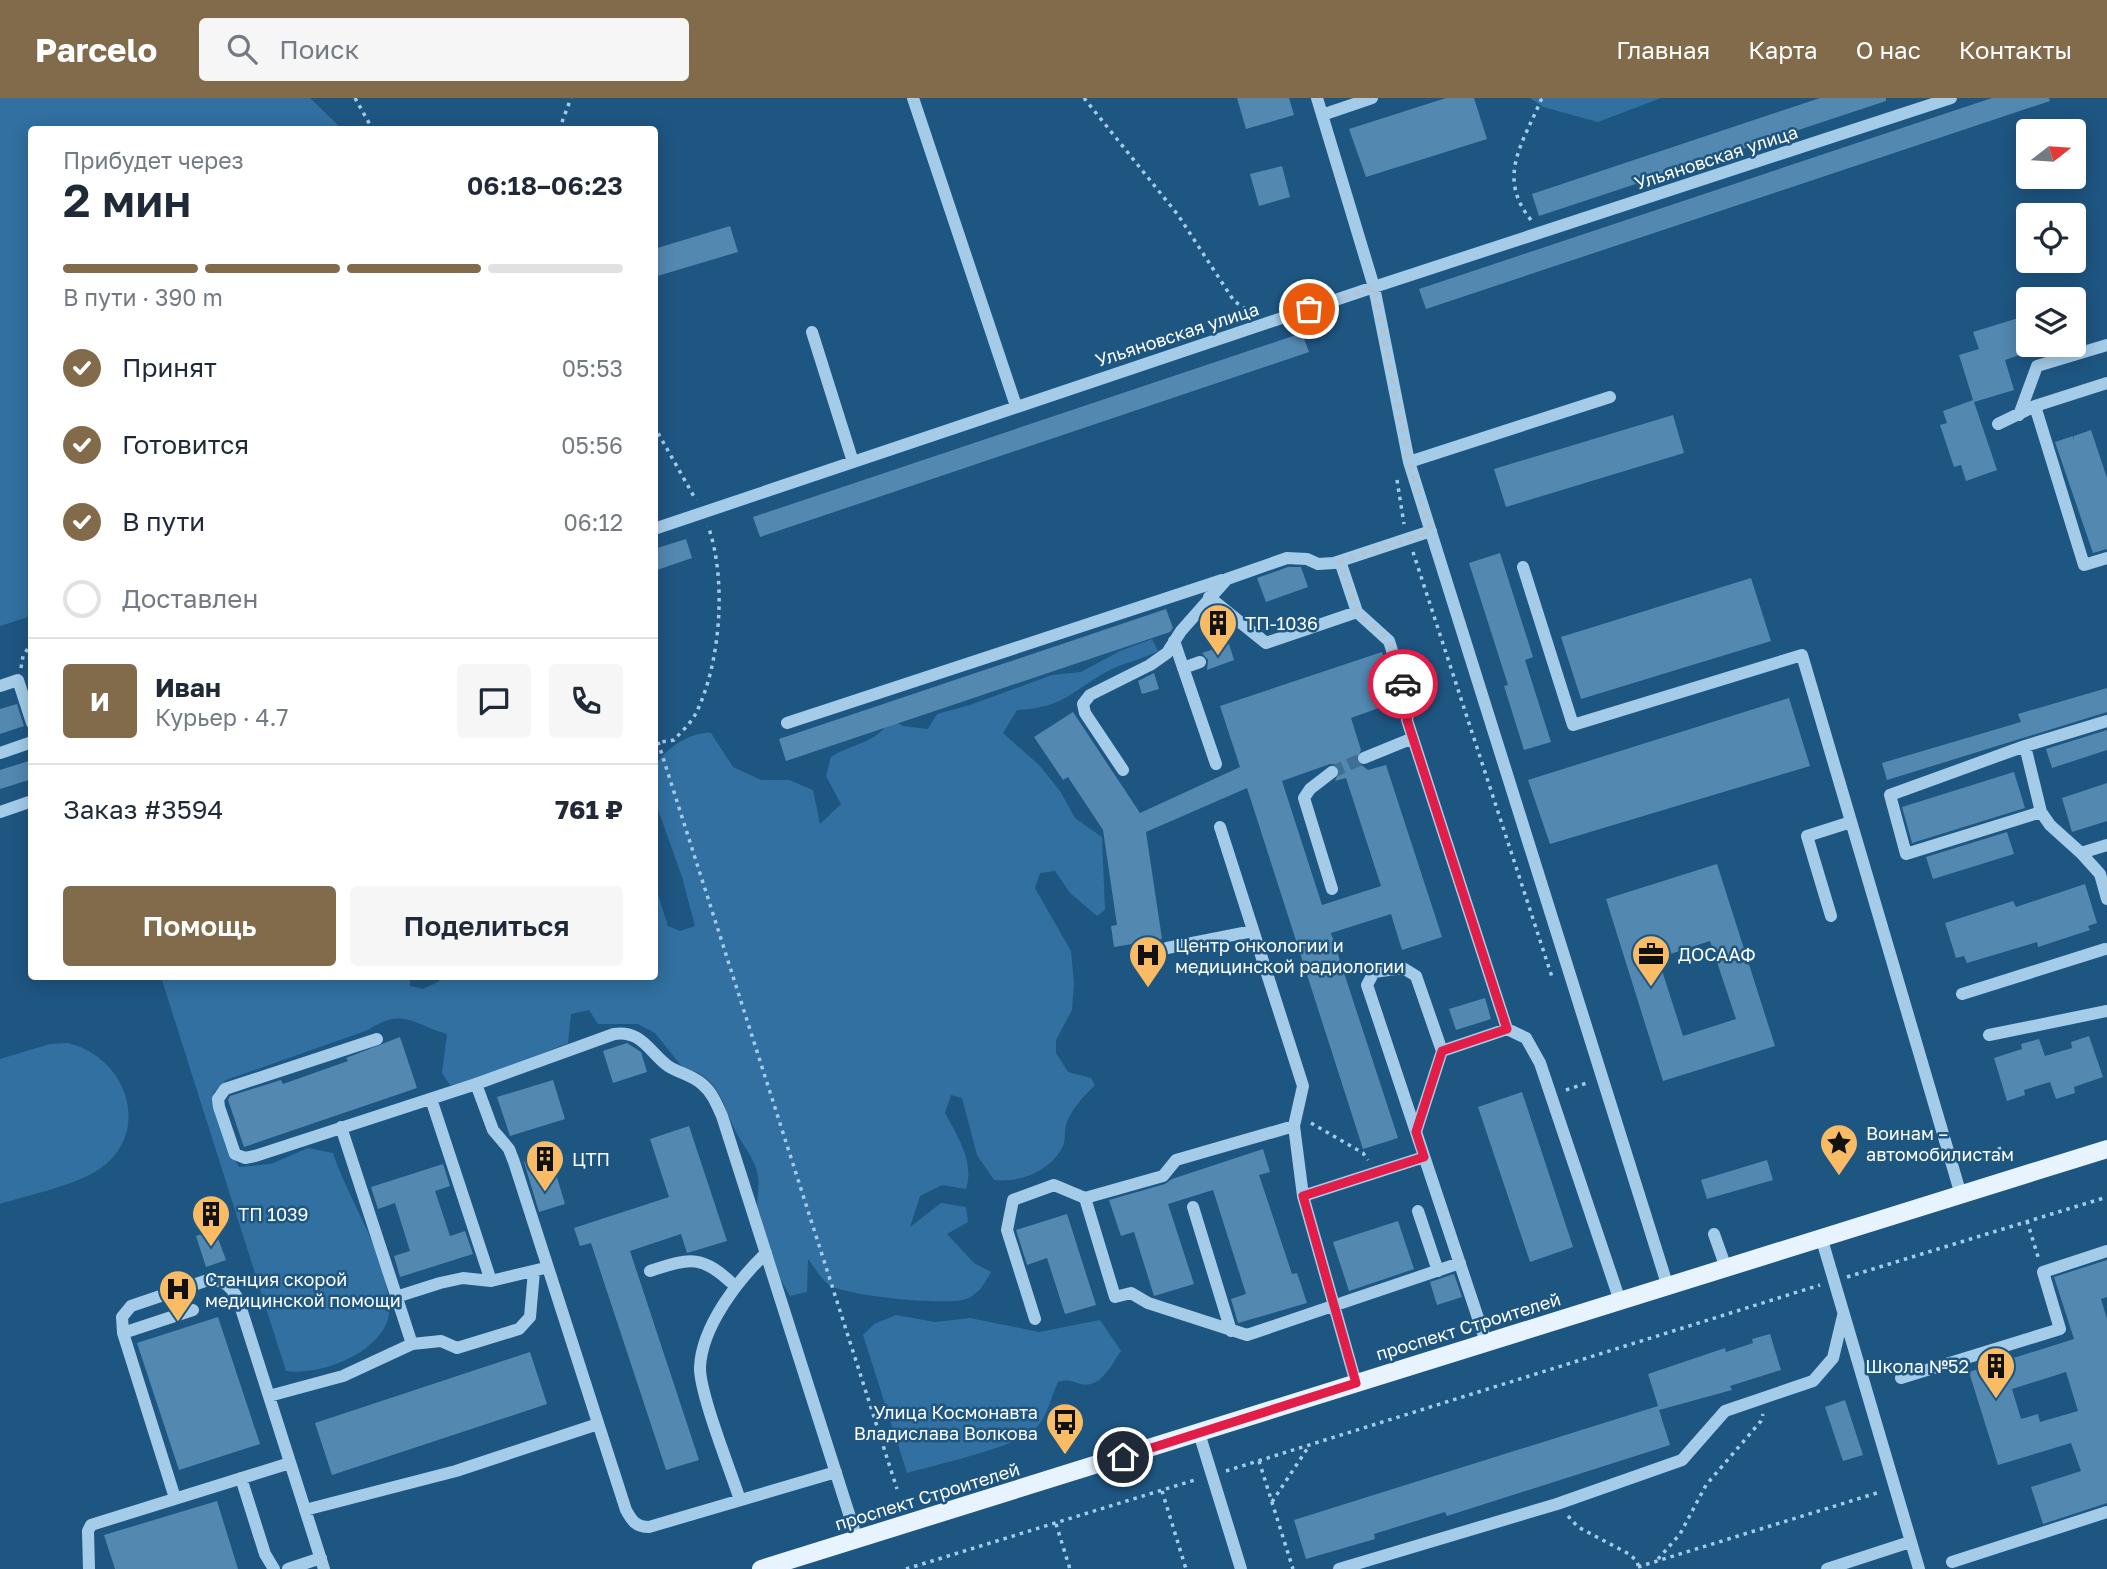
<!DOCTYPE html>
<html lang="ru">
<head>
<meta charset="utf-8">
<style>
	:root { --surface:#fff; --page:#f6f6f7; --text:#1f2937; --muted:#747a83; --line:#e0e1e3; --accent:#816b4b }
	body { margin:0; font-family:"Golos Text",sans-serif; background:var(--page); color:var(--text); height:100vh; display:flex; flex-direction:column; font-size:26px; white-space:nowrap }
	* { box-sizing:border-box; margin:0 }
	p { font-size:23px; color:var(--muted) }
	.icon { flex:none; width:38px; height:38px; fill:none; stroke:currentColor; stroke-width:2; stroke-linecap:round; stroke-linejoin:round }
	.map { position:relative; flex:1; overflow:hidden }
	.side { position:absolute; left:28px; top:28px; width:630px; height:854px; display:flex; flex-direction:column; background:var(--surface); border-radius:7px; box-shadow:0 4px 18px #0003 }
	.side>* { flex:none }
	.needle { width:46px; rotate:73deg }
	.fabs { position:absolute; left:2016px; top:21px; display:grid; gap:14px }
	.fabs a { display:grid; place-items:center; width:70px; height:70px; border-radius:7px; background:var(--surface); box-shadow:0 4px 18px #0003; font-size:35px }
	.pin { position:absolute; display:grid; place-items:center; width:60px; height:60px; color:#fff; margin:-30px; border:4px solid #fff; border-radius:50%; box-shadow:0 2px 7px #0007 }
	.courier { position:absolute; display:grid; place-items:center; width:70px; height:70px; margin:-35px; border:5px solid #e11d48; border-radius:50%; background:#fff; color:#222; box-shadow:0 2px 9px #0007 }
	.head em { font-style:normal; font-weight:600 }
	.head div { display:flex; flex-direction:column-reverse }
	.head { display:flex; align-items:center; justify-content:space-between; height:119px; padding:0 35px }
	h1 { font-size:46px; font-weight:600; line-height:52px }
	.bar { display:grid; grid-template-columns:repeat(4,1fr); gap:10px 7px; align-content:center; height:84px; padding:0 35px }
	.bar i { height:9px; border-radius:5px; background:var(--line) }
	.bar .current { background:var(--accent) }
	.bar p { grid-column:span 4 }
	.line { display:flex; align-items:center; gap:18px; padding:0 35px; border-top:2px solid var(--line) }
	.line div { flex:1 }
	.round { display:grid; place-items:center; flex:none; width:74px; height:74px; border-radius:7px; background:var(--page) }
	ol { padding:0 35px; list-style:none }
	li { display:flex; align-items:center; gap:21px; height:77px }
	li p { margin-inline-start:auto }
	li .icon { padding:7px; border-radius:50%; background:var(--accent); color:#fff; stroke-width:4 }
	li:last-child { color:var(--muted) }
	li i { width:38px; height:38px; border:4px solid var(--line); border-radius:50% }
	.cta { display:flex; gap:14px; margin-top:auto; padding:14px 35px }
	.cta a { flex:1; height:80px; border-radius:7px; background:var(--accent); color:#fff; font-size:28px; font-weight:600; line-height:80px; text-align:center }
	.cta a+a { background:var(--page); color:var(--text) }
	header { display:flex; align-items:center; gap:42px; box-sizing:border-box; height:98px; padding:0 35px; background:var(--accent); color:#fff }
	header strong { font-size:33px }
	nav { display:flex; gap:38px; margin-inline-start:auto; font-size:24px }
	.search { width:490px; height:63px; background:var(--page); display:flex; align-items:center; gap:18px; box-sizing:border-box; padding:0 24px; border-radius:7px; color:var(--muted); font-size:26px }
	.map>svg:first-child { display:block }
	.green { fill:#3170a1 }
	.building { fill:#5388b1; fill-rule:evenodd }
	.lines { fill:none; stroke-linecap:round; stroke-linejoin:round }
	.minor-tunnel { stroke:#406f95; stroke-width:12; stroke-dasharray:12 6; stroke-linecap:butt }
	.path { stroke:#a4cce9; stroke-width:3.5; stroke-dasharray:3.5 5; stroke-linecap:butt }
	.minor { stroke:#a4cce9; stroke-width:12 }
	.major { stroke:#e7f3fe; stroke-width:18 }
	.done { stroke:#b0c4d3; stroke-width:7; stroke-dasharray:0 12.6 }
	.route { stroke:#e11d48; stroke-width:9 }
	.labels { text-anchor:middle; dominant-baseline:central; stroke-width:5; stroke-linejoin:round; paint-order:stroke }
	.street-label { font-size:18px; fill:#fff; stroke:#1e5682 }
	.poi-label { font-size:18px; fill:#fff; stroke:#1e5682; text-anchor:start }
</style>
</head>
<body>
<header>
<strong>Parcelo</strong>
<div class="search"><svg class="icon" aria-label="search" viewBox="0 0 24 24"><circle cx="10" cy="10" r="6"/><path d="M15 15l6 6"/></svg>Поиск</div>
<nav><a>Главная</a><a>Карта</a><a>О нас</a><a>Контакты</a></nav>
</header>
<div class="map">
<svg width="2107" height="1471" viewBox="0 0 2107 1471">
	<rect width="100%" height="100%" fill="#1e5682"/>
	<!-- green -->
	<path class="green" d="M0,0H310L342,31L32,32L31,518L0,528Z
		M1530,0H1661L1598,24L1543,9Z
		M1152,541L1158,553C1143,561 1127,564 1112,571C1074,590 1066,610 1017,612L1003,635L1040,668L1060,693L1075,720L1102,739L1105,812L1097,818L1070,795L1055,773L1040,775L1035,790L1071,853L1074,885L1072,912L1056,942V955L1068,974L1091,980L1095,987C1084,998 1071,1011 1066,1027C1064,1033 1066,1041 1063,1048C1051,1073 1020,1085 994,1082L977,1057L962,1000L951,997L945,1015C957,1038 975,1064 966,1091L942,1087L920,1098L910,1129L941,1105L966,1109L968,1124L947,1136L974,1165L991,1174C984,1186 979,1196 966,1201C948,1208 842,1198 828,1186C820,1180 814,1168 808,1161L807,1194L790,1198C776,1173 762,1146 758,1118C755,1102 762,1086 756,1070C752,1057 741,1045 735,1032C722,1006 719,977 683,970L655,935L638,926H598L589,912L571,916L568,945L471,984L450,987L442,975L447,936C412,926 403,909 368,932L226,982L213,995L230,1054L239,1069L271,1066L308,1050L333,1055C349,1104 391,1163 389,1215C388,1232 371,1248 357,1256C337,1268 309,1276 286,1273L161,879L410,878V888L423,891L438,884L441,879L654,878L655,787L668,828L680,833L695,828L682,779L655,703V668C664,651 692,633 711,635L733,669L761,682H789L813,692L820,726L841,706L826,678L831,659C852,645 877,646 891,621L903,628L928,631L937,616L970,607L1052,577L1081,574L1120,553Z
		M68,945C132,961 153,1042 93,1075C68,1089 28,1097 0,1106V961L50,946Z
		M896,1217L935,1224L970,1220L1039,1234L1100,1222L1121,1253C1111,1267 1101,1291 1080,1286C1071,1283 1068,1281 1058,1284C1051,1298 1048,1317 1037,1329C1017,1350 938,1366 907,1375L863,1237L874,1226Z"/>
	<!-- building -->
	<path class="building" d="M1237,0H1289L1294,17L1246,31Z
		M1446,0H1474L1487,41L1366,79L1349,31Z
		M1820,0H1886V3L1539,118L1532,96Z
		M1992,0H2049L2050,3L1426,211L1419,191Z
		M1282,68L1290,99L1259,108L1250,76Z
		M730,128L738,154L654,179V151Z
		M2028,217V254L2005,262L2014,292L1974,304L1997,372L1966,383L1961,367L1954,369L1940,327L1947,325L1943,313L1973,302L1959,257L1979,251L1973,234Z
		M1302,235L1309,254L760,439L753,419Z
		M1673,317L1684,355L1506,409L1494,371Z
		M2091,332L2107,380V451L2093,455L2055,344L2073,338L2074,342V338Z
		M686,441L692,460L654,473V451Z
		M1500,455L1533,559L1525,562L1551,644L1524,652L1504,588L1508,587L1469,465Z
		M1288,469H1301L1308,489L1266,504L1257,480Z
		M1751,480L1771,543L1581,601L1561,539Z
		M1166,511L1173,530L1170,534L786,663L779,641Z
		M1229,546L1234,562L1207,572L1208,562L1202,555Z
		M1382,554L1398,603L1351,620L1361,652L1356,663L1368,672L1386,667L1442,839L1402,852L1391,816L1331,835L1398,1040L1363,1051L1247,690L1146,734L1162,841L1114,849L1111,828L1117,827L1103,732L1068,679L1063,682L1034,639L1073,614L1140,715L1240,669L1220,608ZM1330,666H1336L1340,672L1335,683L1346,680L1381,788L1322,807L1282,683Z
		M1154,575L1159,591L1142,596L1138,583Z
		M2107,590V614L1887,682L1882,665L2021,624L2018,616Z
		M1789,600L1810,668L1550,746L1528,682Z
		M17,606L24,628L0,636V611Z
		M2107,632V652L2052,670L2046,651Z
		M32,662V681L0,691V672Z
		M2014,674L2025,710L1912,745L1902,709Z
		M2107,685V723L2072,734L2062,700Z
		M2007,734L2014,756L1933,781L1926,759Z
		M1717,766L1775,948L1663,983L1606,801ZM1710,843L1736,921L1683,938L1658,860Z
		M2085,786L2097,825L2088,828L2090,832L2038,849L2037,844L1967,865L1964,858L1956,860L1945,825L2013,803L2016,809Z
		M1485,900L1491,921L1456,932L1449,911Z
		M2089,938L2103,979L2074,989L2075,995L2056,1001L2050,984L2024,992L2025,997L2007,1003L1994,960L2022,951L2021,946L2039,941L2045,958L2072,950L2071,944Z
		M400,939L417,990L244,1049L228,1002L230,998L281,982L283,986L348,963L346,960Z
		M627,945L641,954L647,974L613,985L603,953Z
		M553,982L565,1021L510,1038L497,999Z
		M1522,994L1573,1149L1530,1164L1478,1009Z
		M689,1028L727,1143L687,1155L681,1136L630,1153L699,1362L666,1372L591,1145L580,1148L574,1130L669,1099L650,1041Z
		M1263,1051L1270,1074L1259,1077L1292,1176L1297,1175L1307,1205L1238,1225L1231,1201L1246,1196L1213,1092L1168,1106L1194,1186L1154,1198L1134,1134L1121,1138L1109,1102L1165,1086L1172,1081Z
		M550,1056L565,1106L539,1114L524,1064Z
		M1767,1062L1773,1082L1707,1101L1701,1082Z
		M443,1066L450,1088L435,1093L450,1138L465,1133L473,1156L400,1179L394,1158L410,1153L395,1105L378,1111L371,1089Z
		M1067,1116L1096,1207L1065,1216L1047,1160L1027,1167L1016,1132Z
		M1398,1123L1414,1171L1349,1193L1333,1144Z
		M215,1132L226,1162L206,1169L196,1138Z
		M2107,1162V1199L2101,1201L2107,1221V1405L2043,1426L2031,1389L2081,1373L2071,1345L1998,1367L1969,1274L2074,1241L2054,1179ZM2066,1274L2078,1313L2040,1324L2038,1316L2021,1321L2012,1291Z
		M1454,1176L1462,1199L1437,1207L1430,1184Z
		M218,1219L260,1346L179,1372L137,1245Z
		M1770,1236L1781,1272L1730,1288L1732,1292L1659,1312L1670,1347L1447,1418L1445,1414L1374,1436L1375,1441L1306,1461L1294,1422L1658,1308L1648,1276L1725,1250L1726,1254L1753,1245L1752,1241Z
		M530,1254L547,1306L332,1377L315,1325Z
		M1845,1302L1863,1357L1843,1363L1825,1309Z
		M217,1403L238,1471H115L104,1437Z"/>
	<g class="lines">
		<!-- minor-tunnel -->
		<path class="minor-tunnel" d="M1332,674L1364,660"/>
		<!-- path -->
		<path class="path" d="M355,0L373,32
			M1084,0L1178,117L1234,203L1250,214
			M559,32L571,0
			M1531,122C1496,79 1523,45 1541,2L1546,0
			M654,328L696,402
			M1397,382L1404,426
			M1413,454L1553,882
			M21,570L23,558L32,544
			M658,644L897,1391
			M654,645L674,642C681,634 690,626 695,617C721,567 727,480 708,428
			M1566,992L1587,985
			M1311,1025L1363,1055L1368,1062
			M1999,1049L2004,1064
			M2027,1123L2039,1162
			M1847,1179L2107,1099
			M1259,1363L1293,1471
			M1226,1373L1820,1187
			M1162,1393L1186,1471
			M1272,1404L1309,1348
			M1568,1418L1578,1429L1629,1456L1637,1463L1639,1471
			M1056,1426L1070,1471
			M1658,1461L1680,1436L1706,1387L1761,1323L1763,1316
			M1638,1469L1880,1394
			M906,1471L1198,1381"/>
		<!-- minor -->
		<path class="minor" d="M913,0L1016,308
			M1317,0L1374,189L1409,364L1668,1189
			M1322,17L1372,0
			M812,234L853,364
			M2035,308L2084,467L2107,460
			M2019,317L2037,268L2107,247
			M1998,326L2035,308L2107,285
			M1409,364L1610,299
			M654,431L1374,189L1951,0
			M1340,463L1357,514L1389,543L1410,608L1407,622L1507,931L1442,953L1416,1034L1486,1244
			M1523,469L1573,627L1802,557L1961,1097
			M1209,499L1266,545L1357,514
			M1174,543L1216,666
			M1183,570L1200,564
			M0,588L18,582L32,625
			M787,625L1222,482
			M2025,648L2041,714L2050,727L2081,755
			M0,655L32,644
			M1364,660L1413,640
			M1123,672L1085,615L1083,606L1090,597L1150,567L1167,555L1181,533L1227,481L1287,460L1307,461L1318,466L1334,465L1431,433
			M1332,674L1310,691L1304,700L1332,791
			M0,714L32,703
			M2041,714L1906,756L1890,697L2025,648L2107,623
			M1220,729L1303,988L1294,1028L1303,1098L1356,1285
			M2107,747L2081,755L2100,776L2107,801
			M1831,818L1807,738L1851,724
			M1167,850L1253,833
			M1962,896L2105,851
			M1507,931L1526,940L1540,965L1620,1203
			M1989,937L2107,913
			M377,941L225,991L218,1001L219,1009L235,1056L245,1060L255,1058L476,986L614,936C642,932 649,954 668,968C679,975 692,977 702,986C712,994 717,1007 722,1018L857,1441
			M476,986L493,1032L509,1051L514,1064L626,1412C632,1423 636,1429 649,1429L836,1374
			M431,1001L491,1183
			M1294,1028L1176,1062L1163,1078L1085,1100L1115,1199L1131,1195L1148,1205L1247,1237L1460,1165
			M341,1029L412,1246
			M1416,1034L1367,887L1374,874L1403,870L1416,878L1442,953
			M1303,1098L1424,1059
			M1193,1109L1231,1233
			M1418,1113L1438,1173
			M1714,1136L1726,1170
			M1822,1142L1919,1471
			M650,1173C692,1159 702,1157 735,1188
			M396,1199L440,1185L463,1180L491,1183L541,1171
			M1035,1221L1007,1132L1013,1102L1054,1087L1085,1100
			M123,1235L193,1212
			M1901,1280L2060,1231L2043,1174L2107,1153
			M269,1298L343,1278L412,1246L441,1243L457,1250L519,1231L530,1219L534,1173
			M1199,1335L1241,1471
			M241,1380L265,1456L274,1471
			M175,1400L123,1235L122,1219L131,1208L208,1182C224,1182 230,1187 238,1201L324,1471
			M740,1402C731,1374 699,1294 700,1269C702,1228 738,1182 766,1155
			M305,1412L456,1373L598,1326
			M1952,1464L2107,1414
			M89,1471L88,1433L91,1427L290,1365
			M288,1471L321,1460
			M1339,1471L1557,1406L1682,1362L1725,1313L1813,1283L1833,1260L1843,1218
			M1827,1471L1910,1444"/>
		<!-- major -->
		<path class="major" d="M761,1471L2107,1051"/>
	</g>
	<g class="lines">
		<!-- done -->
		<path class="done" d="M1309,211L1374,189L1409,365L1431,433L1340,463L1357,514L1389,543L1403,586"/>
		<!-- route -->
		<path class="route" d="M1123,1359L1356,1285L1303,1098L1424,1059L1416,1034L1442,953L1507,931L1407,622L1410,608L1403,586"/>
	</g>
	<!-- icons -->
	<defs>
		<symbol id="building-pin" viewBox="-11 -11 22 30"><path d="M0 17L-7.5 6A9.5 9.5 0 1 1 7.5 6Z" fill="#f9bb63" stroke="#1e5682"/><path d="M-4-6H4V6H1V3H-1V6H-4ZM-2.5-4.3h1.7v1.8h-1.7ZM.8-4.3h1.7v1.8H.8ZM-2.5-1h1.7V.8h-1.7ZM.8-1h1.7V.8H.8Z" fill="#111"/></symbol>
		<symbol id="office-pin" viewBox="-11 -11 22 30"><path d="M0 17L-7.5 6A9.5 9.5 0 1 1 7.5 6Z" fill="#f9bb63" stroke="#1e5682"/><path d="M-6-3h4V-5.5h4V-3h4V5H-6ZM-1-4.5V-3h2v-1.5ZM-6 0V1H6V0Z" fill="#111"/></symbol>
		<symbol id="hospital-pin" viewBox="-11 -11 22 30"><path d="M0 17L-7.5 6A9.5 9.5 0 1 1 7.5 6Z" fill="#f9bb63" stroke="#1e5682"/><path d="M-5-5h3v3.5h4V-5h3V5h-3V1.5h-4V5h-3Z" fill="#111"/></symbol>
		<symbol id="sight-pin" viewBox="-11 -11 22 30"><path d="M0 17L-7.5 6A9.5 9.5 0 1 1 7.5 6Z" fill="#f9bb63" stroke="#1e5682"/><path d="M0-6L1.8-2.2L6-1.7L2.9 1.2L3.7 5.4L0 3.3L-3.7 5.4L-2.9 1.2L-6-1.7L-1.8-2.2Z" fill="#111"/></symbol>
		<symbol id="bus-pin" viewBox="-11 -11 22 30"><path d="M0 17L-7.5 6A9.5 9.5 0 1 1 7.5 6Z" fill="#f9bb63" stroke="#1e5682"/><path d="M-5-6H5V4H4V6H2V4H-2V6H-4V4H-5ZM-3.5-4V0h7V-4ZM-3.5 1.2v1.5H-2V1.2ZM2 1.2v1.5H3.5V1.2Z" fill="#111"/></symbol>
	</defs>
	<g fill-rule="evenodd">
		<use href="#building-pin" x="1196" y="503" width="44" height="60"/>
		<use href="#office-pin" x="1629" y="834" width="44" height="60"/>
		<use href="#hospital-pin" x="1126" y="835" width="44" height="60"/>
		<use href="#sight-pin" x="1817" y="1023" width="44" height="60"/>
		<use href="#building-pin" x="523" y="1039" width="44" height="60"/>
		<use href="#building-pin" x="189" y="1094" width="44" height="60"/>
		<use href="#hospital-pin" x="156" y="1169" width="44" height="60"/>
		<use href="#building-pin" x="1974" y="1246" width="44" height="60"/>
		<use href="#bus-pin" x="1043" y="1302" width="44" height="60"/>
	</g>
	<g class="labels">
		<!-- street labels -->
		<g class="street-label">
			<text transform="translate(1716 59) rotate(-18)">Ульяновская улица</text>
			<text transform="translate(1177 236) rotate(-18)">Ульяновская улица</text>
			<text transform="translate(1468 1228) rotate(-17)">проспект Строителей</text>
			<text transform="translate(927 1398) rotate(-17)">проспект Строителей</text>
		</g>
		<!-- poi labels -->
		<g class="poi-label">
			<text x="1245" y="525">ТП-1036</text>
			<text x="1175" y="847">Центр онкологии и<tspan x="1175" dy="21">медицинской радиологии</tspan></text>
			<text x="1678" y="856">ДОСААФ</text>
			<text x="1866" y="1035">Воинам –<tspan x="1866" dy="21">автомобилистам</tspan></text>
			<text x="572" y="1061">ЦТП</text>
			<text x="238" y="1116">ТП 1039</text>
			<text x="205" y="1181">Станция скорой<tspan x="205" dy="21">медицинской помощи</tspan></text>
			<text x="1969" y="1268" text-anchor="end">Школа №52</text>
			<text x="1038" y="1314" text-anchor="end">Улица Космонавта<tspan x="1038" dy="21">Владислава Волкова</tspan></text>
		</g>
	</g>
</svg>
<div class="fabs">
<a><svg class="needle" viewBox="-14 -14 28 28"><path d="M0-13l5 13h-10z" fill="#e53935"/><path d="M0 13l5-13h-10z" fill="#747a83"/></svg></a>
<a><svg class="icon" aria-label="locate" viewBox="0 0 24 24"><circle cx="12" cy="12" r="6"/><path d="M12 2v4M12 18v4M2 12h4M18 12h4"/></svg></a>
<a><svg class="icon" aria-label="layers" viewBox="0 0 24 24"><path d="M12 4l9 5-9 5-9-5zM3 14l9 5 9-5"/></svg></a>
</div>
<div class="pin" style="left:1309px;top:211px;background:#ea580c"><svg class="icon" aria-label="bag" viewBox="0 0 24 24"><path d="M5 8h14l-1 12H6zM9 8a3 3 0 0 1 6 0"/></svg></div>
<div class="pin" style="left:1123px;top:1359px;background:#1f2937"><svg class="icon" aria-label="home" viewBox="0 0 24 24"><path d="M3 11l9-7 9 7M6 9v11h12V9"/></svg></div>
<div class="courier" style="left:1403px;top:586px"><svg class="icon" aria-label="car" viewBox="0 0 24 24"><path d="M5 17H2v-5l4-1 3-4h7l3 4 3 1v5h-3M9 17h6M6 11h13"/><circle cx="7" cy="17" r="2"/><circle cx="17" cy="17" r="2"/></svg></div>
<section class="side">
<div class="head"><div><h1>2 мин</h1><p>Прибудет через</p></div><em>06:18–06:23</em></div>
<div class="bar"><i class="current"></i><i class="current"></i><i class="current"></i><i></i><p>В пути · 390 m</p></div>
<ol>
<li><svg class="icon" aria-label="check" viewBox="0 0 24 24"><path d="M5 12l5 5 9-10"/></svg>Принят<p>05:53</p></li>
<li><svg class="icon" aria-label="check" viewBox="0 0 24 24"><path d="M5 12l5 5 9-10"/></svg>Готовится<p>05:56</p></li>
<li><svg class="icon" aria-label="check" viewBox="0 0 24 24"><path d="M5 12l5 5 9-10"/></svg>В пути<p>06:12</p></li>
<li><i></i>Доставлен</li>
</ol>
<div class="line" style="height:126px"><b class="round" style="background:var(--accent);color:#fff">И</b><div><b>Иван</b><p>Курьер · 4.7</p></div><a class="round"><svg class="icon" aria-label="chat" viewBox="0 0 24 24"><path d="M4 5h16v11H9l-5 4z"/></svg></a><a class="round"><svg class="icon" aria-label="phone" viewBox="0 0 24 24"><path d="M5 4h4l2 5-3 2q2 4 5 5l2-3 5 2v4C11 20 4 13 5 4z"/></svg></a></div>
<div class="line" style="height:91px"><div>Заказ #3594</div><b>761 ₽</b></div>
<div class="cta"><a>Помощь</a><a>Поделиться</a></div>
</section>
</div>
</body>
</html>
